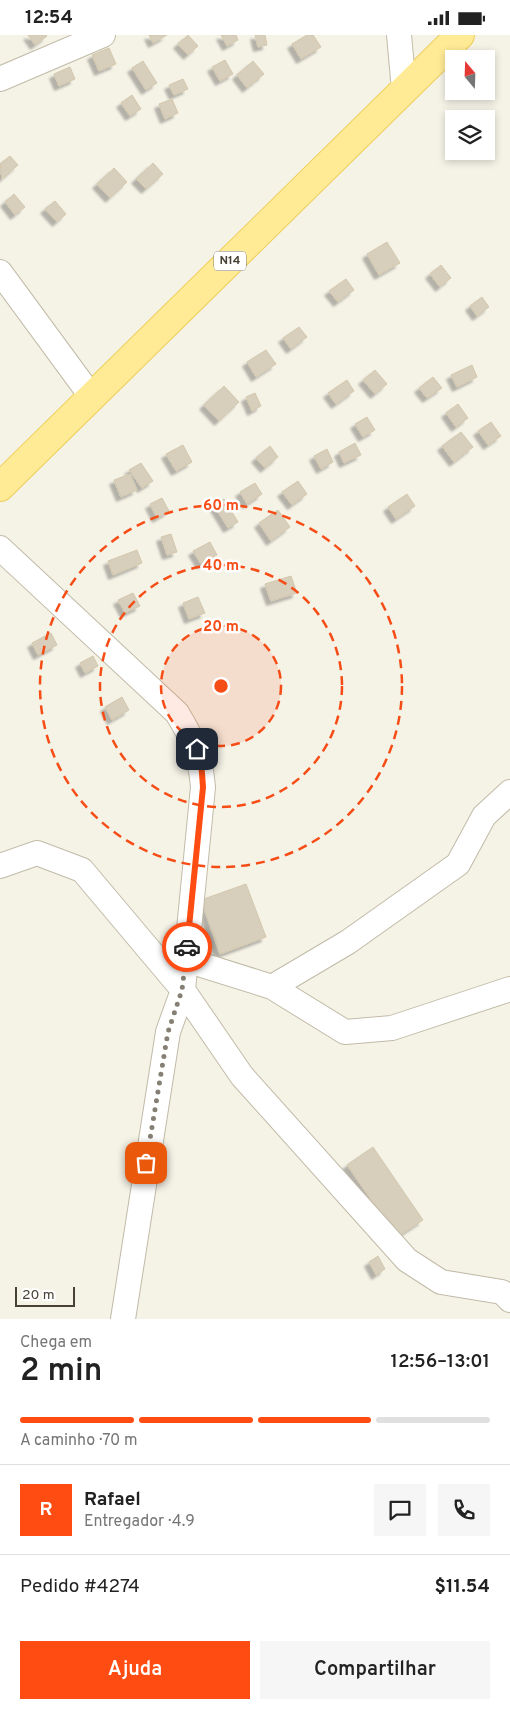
<!DOCTYPE html>
<html lang="pt">
<head>
<meta charset="utf-8">
<style>
	:root { --surface:#fff; --page:#f6f6f6; --text:#222; --muted:#767676; --line:#e0e0e0; --accent:#ff4c13 }
	body { margin:0; font-family:Overpass,sans-serif; background:var(--page); color:var(--text); height:100vh; display:flex; flex-direction:column; font-size:19px; white-space:nowrap }
	* { box-sizing:border-box; margin:0 }
	p { font-size:16px; color:var(--muted) }
	.icon { flex:none; width:28px; height:28px; fill:none; stroke:currentColor; stroke-width:2; stroke-linecap:round; stroke-linejoin:round }
	.map { position:relative; height:1284px; overflow:hidden }
	.panel { display:flex; flex-direction:column; background:var(--surface); flex:1 }
	.panel>* { flex:none }
	.needle { width:32px; rotate:341deg }
	.controls { position:absolute; left:445px; top:15px; display:grid; gap:10px }
	.controls a { display:grid; place-items:center; width:50px; height:50px; border-radius:0px; background:var(--surface); box-shadow:0 2px 8px #0003; font-size:25px }
	.scale { position:absolute; left:15px; bottom:12px; width:60px; box-sizing:border-box; padding-left:5px; border:2px solid #484235; border-top:0; font-size:14px; line-height:18px; white-space:nowrap; color:#484235; -webkit-text-stroke:4px #fff; paint-order:stroke }
	.pin { position:absolute; display:grid; place-items:center; width:42px; height:42px; color:#fff; margin:-21px; border-radius:10px; box-shadow:0 2px 8px #0006 }
	.courier { position:absolute; display:grid; place-items:center; width:50px; height:50px; margin:-25px; border:4px solid #ff4c13; border-radius:50%; background:#fff; color:#222; box-shadow:0 1px 6px #0007 }
	.head em { font-style:normal; font-weight:600 }
	.head div { display:flex; flex-direction:column-reverse }
	.head { display:flex; align-items:center; justify-content:space-between; height:85px; padding:0 20px }
	h1 { font-size:32px; font-weight:600; line-height:38px }
	.bar { display:grid; grid-template-columns:repeat(4,1fr); gap:8px 5px; align-content:center; height:60px; padding:0 20px }
	.bar i { height:6px; border-radius:4px; background:var(--line) }
	.bar .selected { background:var(--accent) }
	.bar p { grid-column:span 4 }
	.line { display:flex; align-items:center; gap:12px; padding:0 20px; border-top:1px solid var(--line) }
	.line div { flex:1 }
	.round { display:grid; place-items:center; flex:none; width:52px; height:52px; border-radius:0px; background:var(--page) }
	.action { display:flex; gap:10px; margin-top:auto; padding:10px 20px }
	.action a { flex:1; height:58px; border-radius:0px; background:var(--accent); color:#fff; font-size:20px; font-weight:600; line-height:58px; text-align:center }
	.action a+a { background:var(--page); color:var(--text) }
	.status { display:flex; justify-content:space-between; align-items:center; height:35px; padding:0 25px; background:var(--surface); direction:ltr }
	.status svg { height:14px; fill:currentColor }
	.map>svg:first-child { display:block }
	.building { fill:#d7cfbb; stroke:#d3c7ad; filter:url(#shadow) }
	.lines { fill:none; stroke-linecap:round; stroke-linejoin:round }
	.street-casing { stroke:#c1bba8; stroke-width:26 }
	.primary-casing { stroke:#eecf5b; stroke-width:30 }
	.street { stroke:#fff; stroke-width:24 }
	.primary { stroke:#ffea95; stroke-width:28 }
	.done { stroke:#858073; stroke-width:5; stroke-dasharray:0 9 }
	.route { stroke:#ff4c13; stroke-width:6 }
	.ring { fill:none; stroke:#f64c15; stroke-width:2.5; stroke-dasharray:9 6 }
	.labels { text-anchor:middle; dominant-baseline:central; stroke-width:5; stroke-linejoin:round; paint-order:stroke }
	.shield { fill:#fff; stroke:#7f7b72; stroke-width:1 }
	.shield-label { font-size:12px; font-weight:bold; fill:#484235 }
	.centre { fill:#f64c15; stroke:#fff; stroke-width:2.5 }
	.ring-label { font-size:15px; text-anchor:middle; font-weight:bold; fill:#f64c15; stroke:#fff; stroke-width:5; stroke-linejoin:round; paint-order:stroke }
</style>
</head>
<body>
<div class="status"><b>12:54</b><svg viewBox="0 0 49 12"><path d="M0 12V9h3v3zM5 12V6h3v6zM10 12V3h3v9zM15 12V0h3v12zM26 1h20v11H26zM47 4h2v5h-2z"/></svg></div>
<div class="map">
<svg width="510" height="1284" viewBox="0 0 510 1284">
	<defs>
		<filter id="shadow"><feDropShadow dx="-4.5" dy="4.5" stdDeviation="1" flood-color="#0004"/></filter>
	</defs>
	<rect width="100%" height="100%" fill="#f5f2e6"/>
	<!-- building -->
	<path class="building" d="M28,0H46L47,1L35,10Z
		M149,0H167L153,8Z
		M188,0L198,11L188,20L178,9Z
		M221,0H236L238,5L227,11Z
		M255,0H265L267,10L258,12Z
		M307,0H313L321,12L301,24L292,9Z
		M109,13L116,29L99,36L92,20Z
		M225,25L233,39L220,46L212,32Z
		M143,26L157,48L146,55L132,33Z
		M253,26L264,39L247,53L237,40Z
		M70,32L75,44L59,51L54,39Z
		M183,44L188,54L174,60L169,50Z
		M132,60L141,74L130,81L121,68Z
		M172,64L178,78L165,84L159,69Z
		M10,121L18,130L2,144L0,129Z
		M153,128L163,139L146,154L136,144Z
		M114,133L127,147L110,163L97,149Z
		M14,159L25,172L15,180L5,167Z
		M55,166L66,179L57,187L45,174Z
		M387,207L400,228L379,240L367,219Z
		M441,230L451,243L440,252L430,239Z
		M346,244L354,255L338,267L329,256Z
		M482,262L489,272L477,281L470,271Z
		M299,292L307,302L291,314L283,303Z
		M266,315L276,329L256,342L247,327Z
		M472,330L477,342L457,352L451,340Z
		M375,335L387,349L375,359L363,345Z
		M433,342L442,353L427,363L419,353Z
		M347,345L354,356L336,369L328,358Z
		M224,351L239,367L219,386L204,370Z
		M255,358L261,371L252,376L246,362Z
		M458,369L468,383L456,392L446,378Z
		M367,382L375,395L363,402L355,389Z
		M491,387L501,401L488,410L478,396Z
		M461,397L473,412L454,427L442,411Z
		M355,408L361,420L344,428L339,417Z
		M183,410L192,427L176,436L166,419Z
		M270,411L278,422L265,433L256,423Z
		M327,414L333,427L321,434L314,421Z
		M141,428L153,446L142,453L129,435Z
		M130,439L137,455L121,462L114,445Z
		M298,446L307,459L292,470L282,457Z
		M255,448L262,459L247,469L240,457Z
		M407,459L415,471L396,484L388,472Z
		M162,463L169,476L157,483L150,469Z
		M224,464L238,487L228,493L214,470Z
		M278,475L290,492L271,506L259,488Z
		M171,499L177,517L167,520L161,502Z
		M210,507L217,520L201,529L193,516Z
		M137,515L142,528L113,540L108,526Z
		M291,541L297,558L271,566L265,549Z
		M133,558L140,571L125,578L118,565Z
		M198,562L205,578L189,584L183,568Z
		M51,598L57,610L38,620L32,608Z
		M93,621L98,631L85,638L80,628Z
		M122,662L129,675L112,685L105,672Z
		M246,849L266,902L220,919L201,865Z
		M373,1112L423,1185L397,1202L347,1130Z
		M378,1221L385,1234L376,1240L369,1227Z"/>
	<g class="lines">
		<defs>
			<path id="street" d="M399,0L404,55
				M0,44L103,0
				M0,237L91,361
				M0,513L177,678C194,706 200,719 203,752L183,955L168,997L123,1284
				M0,831L37,818L82,835L183,955L242,1041L407,1225L441,1247L502,1257L510,1265
				M186,925L272,952L345,997L392,993L510,954
				M272,952L348,907L458,829L484,781L510,757"/>
			<path id="primary" d="M0,452L460,0"/>
		</defs>
		<!-- street casing -->
		<use href="#street" class="street-casing"/>
		<!-- primary casing -->
		<use href="#primary" class="primary-casing"/>
		<!-- street -->
		<use href="#street" class="street"/>
		<!-- primary -->
		<use href="#primary" class="primary"/>
	</g>
	<g class="lines">
		<!-- done -->
		<path class="done" d="M146,1128L168,997L182,955L187,912"/>
		<!-- route -->
		<path class="route" d="M187,912L203,752L201,725L197,714"/>
	</g>
	<!-- distance rings -->
	<circle cx="221" cy="651" r="60" fill="#f64c15" fill-opacity=".12"/>
	<g class="ring">
		<circle cx="221" cy="651" r="60"/>
		<circle cx="221" cy="651" r="121"/>
		<circle cx="221" cy="651" r="181"/>
	</g>
	<g class="labels">
		<!-- shield labels -->
		<rect class="shield" x="214" y="216.5" width="32" height="19" rx="4"/>
		<g class="shield-label">
			<text x="230" y="226">N14</text>
		</g>
	</g>
	<circle cx="221" cy="651" r="8" class="centre"/>
	<g class="ring-label">
		<text x="221" y="475">60 m</text>
		<text x="221" y="535">40 m</text>
		<text x="221" y="596">20 m</text>
	</g>
</svg>
<div class="controls">
<a><svg class="needle" viewBox="-14 -14 28 28"><path d="M0-13l5 13h-10z" fill="#e53935"/><path d="M0 13l5-13h-10z" fill="#767676"/></svg></a>
<a><svg class="icon" aria-label="layers" viewBox="0 0 24 24"><path d="M12 4l9 5-9 5-9-5zM3 14l9 5 9-5"/></svg></a>
</div>
<div class="scale">20 m</div>
<div class="pin" style="left:146px;top:1128px;background:#ea580c"><svg class="icon" aria-label="bag" viewBox="0 0 24 24"><path d="M5 8h14l-1 12H6zM9 8a3 3 0 0 1 6 0"/></svg></div>
<div class="pin" style="left:197px;top:714px;background:#1f2937"><svg class="icon" aria-label="home" viewBox="0 0 24 24"><path d="M3 11l9-7 9 7M6 9v11h12V9"/></svg></div>
<div class="courier" style="left:187px;top:912px"><svg class="icon" aria-label="car" viewBox="0 0 24 24"><path d="M5 17H2v-5l4-1 3-4h7l3 4 3 1v5h-3M9 17h6M6 11h13"/><circle cx="7" cy="17" r="2"/><circle cx="17" cy="17" r="2"/></svg></div>
</div>
<section class="panel">
<div class="head"><div><h1>2 min</h1><p>Chega em</p></div><em>12:56–13:01</em></div>
<div class="bar"><i class="selected"></i><i class="selected"></i><i class="selected"></i><i></i><p>A caminho · 70 m</p></div>
<div class="line" style="height:90px"><b class="round" style="background:var(--accent);color:#fff">R</b><div><b>Rafael</b><p>Entregador · 4.9</p></div><a class="round"><svg class="icon" aria-label="chat" viewBox="0 0 24 24"><path d="M4 5h16v11H9l-5 4z"/></svg></a><a class="round"><svg class="icon" aria-label="phone" viewBox="0 0 24 24"><path d="M5 4h4l2 5-3 2q2 4 5 5l2-3 5 2v4C11 20 4 13 5 4z"/></svg></a></div>
<div class="line" style="height:65px"><div>Pedido #4274</div><b>$11.54</b></div>
<div class="action"><a>Ajuda</a><a>Compartilhar</a></div>
</section>
</body>
</html>
